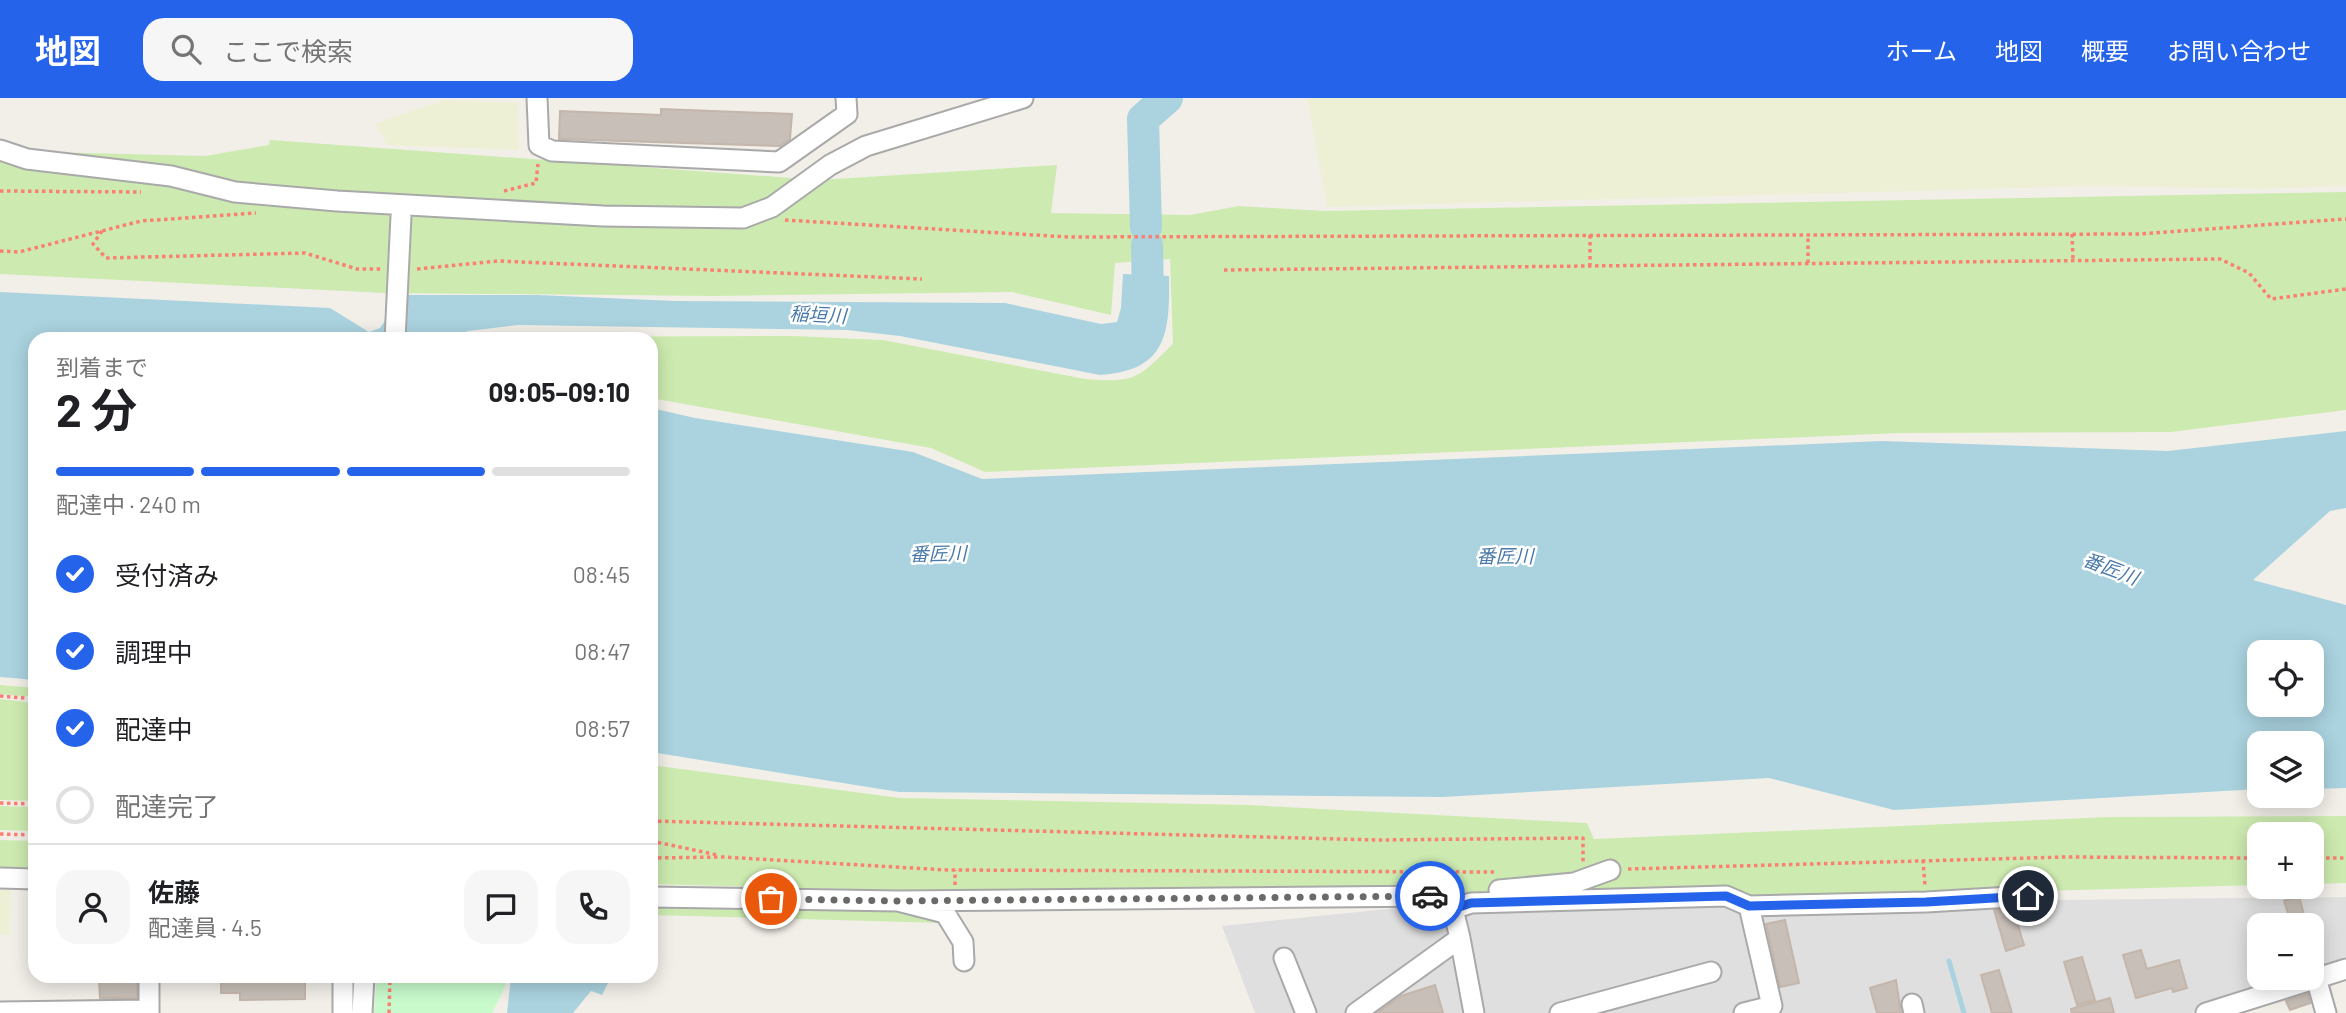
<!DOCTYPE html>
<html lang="ja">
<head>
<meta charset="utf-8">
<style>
	:root { --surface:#fff; --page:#f6f6f6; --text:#202124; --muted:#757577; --line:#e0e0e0; --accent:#2563eb }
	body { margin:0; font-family:Barlow,"Noto Sans JP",sans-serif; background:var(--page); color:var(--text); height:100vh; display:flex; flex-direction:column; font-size:26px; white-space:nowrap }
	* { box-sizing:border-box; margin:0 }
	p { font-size:23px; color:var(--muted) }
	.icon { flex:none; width:38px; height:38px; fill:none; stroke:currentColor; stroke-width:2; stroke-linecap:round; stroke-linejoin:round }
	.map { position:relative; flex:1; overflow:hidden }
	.drawer { position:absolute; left:28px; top:234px; width:630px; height:651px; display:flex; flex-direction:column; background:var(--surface); border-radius:21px; box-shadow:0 4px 18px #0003 }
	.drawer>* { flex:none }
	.controls { position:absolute; left:2247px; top:542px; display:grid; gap:14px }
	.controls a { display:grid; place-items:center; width:77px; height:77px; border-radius:14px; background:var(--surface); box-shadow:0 4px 18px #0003; font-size:35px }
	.pin { position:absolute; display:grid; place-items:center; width:60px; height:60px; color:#fff; margin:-30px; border:4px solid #fff; border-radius:50%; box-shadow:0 2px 7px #0007 }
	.courier { position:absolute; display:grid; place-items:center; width:70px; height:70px; margin:-35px; border:5px solid #2563eb; border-radius:50%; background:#fff; color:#222; box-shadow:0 2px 9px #0007 }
	.head em { font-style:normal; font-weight:700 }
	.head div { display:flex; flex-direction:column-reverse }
	.head { display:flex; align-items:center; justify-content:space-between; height:119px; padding:0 28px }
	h1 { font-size:46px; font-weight:700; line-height:52px }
	.bar { display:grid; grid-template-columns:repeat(4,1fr); gap:10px 7px; align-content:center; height:84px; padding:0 28px }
	.bar i { height:9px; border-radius:5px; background:var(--line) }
	.bar .active { background:var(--accent) }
	.bar p { grid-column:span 4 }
	.line { display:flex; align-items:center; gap:18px; padding:0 28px; border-top:2px solid var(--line) }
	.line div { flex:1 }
	.round { display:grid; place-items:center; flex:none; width:74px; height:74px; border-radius:21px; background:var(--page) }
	ol { padding:0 28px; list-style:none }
	li { display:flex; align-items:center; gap:21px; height:77px }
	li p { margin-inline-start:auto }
	li .icon { padding:7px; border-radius:50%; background:var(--accent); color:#fff; stroke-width:4 }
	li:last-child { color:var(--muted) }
	li i { width:38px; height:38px; border:4px solid var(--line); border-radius:50% }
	header { display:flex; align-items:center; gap:42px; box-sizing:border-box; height:98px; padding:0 35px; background:var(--accent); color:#fff }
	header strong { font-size:33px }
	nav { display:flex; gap:38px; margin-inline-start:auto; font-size:24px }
	.search { width:490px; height:63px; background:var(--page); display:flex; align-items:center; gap:18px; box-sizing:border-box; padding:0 24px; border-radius:21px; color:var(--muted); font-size:26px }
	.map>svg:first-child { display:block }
	.residential { fill:#e0dfdf }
	.farmland { fill:#eef0d5 }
	.grass { fill:#cdebb0 }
	.park { fill:#c8facc }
	.water { fill:#aad3df; fill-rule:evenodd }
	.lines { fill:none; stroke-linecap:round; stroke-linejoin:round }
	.stream { stroke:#aad3df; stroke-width:5 }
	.river { stroke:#aad3df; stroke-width:32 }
	.building { fill:#c7bfb8; stroke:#c4b6ab; stroke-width:2 }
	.minor-casing { stroke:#a9a9a9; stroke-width:23 }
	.path { stroke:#fa8072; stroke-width:3.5; stroke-dasharray:3.5 3.5; stroke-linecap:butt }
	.minor { stroke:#fff; stroke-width:19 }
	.minor-bridge-casing { stroke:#a9a9a9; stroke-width:23; stroke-linecap:butt }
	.minor-bridge { stroke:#fff; stroke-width:19 }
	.done { stroke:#6b6a68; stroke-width:7; stroke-dasharray:0 12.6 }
	.route { stroke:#2563eb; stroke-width:9 }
	.labels { text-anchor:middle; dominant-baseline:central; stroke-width:5; stroke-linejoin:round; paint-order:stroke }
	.water-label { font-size:19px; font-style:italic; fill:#4a7aab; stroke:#fff }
</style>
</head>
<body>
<header>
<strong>地図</strong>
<div class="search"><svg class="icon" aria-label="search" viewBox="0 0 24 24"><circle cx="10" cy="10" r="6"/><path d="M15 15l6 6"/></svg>ここで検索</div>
<nav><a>ホーム</a><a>地図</a><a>概要</a><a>お問い合わせ</a></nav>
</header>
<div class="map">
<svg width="2346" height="915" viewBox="0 0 2346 915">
	<rect width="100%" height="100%" fill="#f2efe9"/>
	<!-- residential -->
	<path class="residential" d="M2346,799V867L2312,877V828H2259V880H2302L2191,915H1255L1222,828L1406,809Z"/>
	<!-- farmland -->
	<path class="farmland" d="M1307,0H2346V88L2263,91L2094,88L1327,109Z
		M445,2L518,5L519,52L387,47L376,25Z
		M0,787H12L9,837H0Z"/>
	<!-- grass -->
	<path class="grass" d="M270,42L819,82L1057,67L1051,115L1190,117L1239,108L1324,113L2346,94V312L2171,334L1899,335L985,374L931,350L651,300V242L478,241L488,239L793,238L883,242L1085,281C1136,285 1137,281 1173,246L1170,161L1115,165L1111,217L1012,194L714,198L385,195L0,176V49L49,54L205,58L269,47Z
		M0,587L35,590V599L0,596Z
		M0,601L35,605V703L0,702Z
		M651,667L900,700L1248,707L1587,725L1594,741L2110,719L2346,718V785L2312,786V737H2259V787L1759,801L963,794L651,786Z
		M0,708L35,709V733L0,732Z
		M0,742L35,743V769H0Z
		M651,804L894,811L941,817L943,825L651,817Z"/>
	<!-- park -->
	<path class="park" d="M377,879H506V887L492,915H374Z"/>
	<!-- water -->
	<path class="water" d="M1123,176L1169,178C1170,235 1167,273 1100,277L900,238L847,232L518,227L468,233L444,242H35V582L0,579V194L330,210L369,234L380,230L403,197H537L675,203L1005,205L1101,226L1117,224L1121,210Z
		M651,310L695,320L913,354L982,381L1882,343L2168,353L2346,333V410L2330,413L2253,482L2346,507V690L2312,691V646H2259V691L1894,712L1769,680L1443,699L899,694L651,654ZM2259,555H2312V607H2259Z
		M511,879H578L584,882L611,879L602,897L591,893L573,915H507Z"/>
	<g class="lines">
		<!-- stream -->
		<path class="stream" d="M1949,863L1964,915"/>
		<!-- river -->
		<path class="river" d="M1146,129L1143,21L1167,0
			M1138,216L1148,199L1147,147"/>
	</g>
	<!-- building -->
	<path class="building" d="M661,11L792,16L790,41L780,48L559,41L560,13L661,17Z
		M2299,798L2307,828H2292L2284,803Z
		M2013,811L2024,847L2006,853L1994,812Z
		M1785,822L1799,885L1780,889L1766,826Z
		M2141,852L2147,871L2179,862L2187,890L2173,894L2172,890L2136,900L2123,857Z
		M2082,859L2095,902L2077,907L2064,864Z
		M1999,872L2012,915H1992L1981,877Z
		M118,878H137V900H100L99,882Z
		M221,878H305V901L240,902V895H221Z
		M1896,882L1901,915H1877L1870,890Z
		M1435,887L1443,915H1377L1401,898Z
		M2308,896L2310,905L2290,912L2286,903Z
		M2110,900L2114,915H2072L2071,911Z"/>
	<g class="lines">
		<defs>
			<path id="minor" d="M537,0L539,47L552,53L779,64L847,16L846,0
				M0,52L27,61L171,78L235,94L337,103L603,118L743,120L772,109L830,67L866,48L1023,0
				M0,780L35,781
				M1499,792L1574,785L1610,772
				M651,799L898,803L945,815L963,844L964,863
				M898,803L1439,798L1453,811L1460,840
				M1453,811L1471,805L1726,798L1749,808L1926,804L2028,798
				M1284,860L1306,915
				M343,878V915
				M2316,880L2326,915
				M1912,906L1914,915
				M0,914L149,912
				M149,915V878
				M362,915L364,878
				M1356,915L1460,840L1474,915
				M1560,915L1711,874
				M1744,915L1772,908L1749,808
				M2206,915L2346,871"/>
		</defs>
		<!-- minor casing -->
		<use href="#minor" class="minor-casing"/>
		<!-- path -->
		<path class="path" d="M0,93L141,94
			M504,93L536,85L538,66
			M785,122L1068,139L2138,136L2346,121
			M102,133L93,146L106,160L305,155L357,171H381
			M2072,136L2073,162
			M1590,137V167
			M0,153L19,154L141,123L256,115
			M1808,165V137
			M417,171L498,163L922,181
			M1224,172L2220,161L2249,175L2271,201L2346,191
			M0,598L35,601
			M0,705L35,706
			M651,723L1377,742L1583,740V764
			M0,736L35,737
			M651,743L718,757
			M651,760L723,759L947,772L1494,774
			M2312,760H2346
			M1923,762L1925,788
			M1628,771L2065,759L2259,760
			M955,787V772
			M389,915L390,878"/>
		<!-- minor -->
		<use href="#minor" class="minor"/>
		<defs>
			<path id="minor-bridge" d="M395,242L401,118"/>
		</defs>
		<!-- minor-bridge casing -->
		<use href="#minor-bridge" class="minor-bridge-casing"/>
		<!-- minor-bridge -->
		<use href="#minor-bridge" class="minor-bridge"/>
	</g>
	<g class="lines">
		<!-- done -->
		<path class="done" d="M771,801L898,803L1430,798"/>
		<!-- route -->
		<path class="route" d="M1430,798H1439L1453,811L1471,805L1726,798L1749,808L1926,804L2028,798"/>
	</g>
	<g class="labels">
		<!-- water labels -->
		<g class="water-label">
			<text transform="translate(818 216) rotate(3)">稲垣川</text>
			<text transform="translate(938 455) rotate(-1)">番匠川</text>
			<text x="1505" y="457">番匠川</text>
			<text transform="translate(2111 470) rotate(21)">番匠川</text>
		</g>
	</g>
</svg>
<div class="controls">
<a><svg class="icon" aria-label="locate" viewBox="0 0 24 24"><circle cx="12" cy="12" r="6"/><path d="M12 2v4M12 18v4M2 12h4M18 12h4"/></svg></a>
<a><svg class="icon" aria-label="layers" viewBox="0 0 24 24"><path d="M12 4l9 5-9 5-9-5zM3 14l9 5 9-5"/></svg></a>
<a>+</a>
<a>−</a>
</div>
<div class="pin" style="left:771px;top:801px;background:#ea580c"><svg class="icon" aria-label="bag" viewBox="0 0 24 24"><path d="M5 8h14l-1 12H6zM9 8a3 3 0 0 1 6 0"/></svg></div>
<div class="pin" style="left:2028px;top:798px;background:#1f2937"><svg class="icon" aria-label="home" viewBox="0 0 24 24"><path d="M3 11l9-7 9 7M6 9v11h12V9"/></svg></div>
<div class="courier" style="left:1430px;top:798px"><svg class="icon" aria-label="car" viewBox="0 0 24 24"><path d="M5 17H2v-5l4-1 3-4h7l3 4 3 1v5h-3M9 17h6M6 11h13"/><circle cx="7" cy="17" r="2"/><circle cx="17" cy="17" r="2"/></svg></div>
<section class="drawer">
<div class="head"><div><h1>2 分</h1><p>到着まで</p></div><em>09:05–09:10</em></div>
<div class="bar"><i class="active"></i><i class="active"></i><i class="active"></i><i></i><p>配達中 · 240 m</p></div>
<ol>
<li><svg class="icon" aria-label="check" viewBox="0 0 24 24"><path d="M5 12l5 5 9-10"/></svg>受付済み<p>08:45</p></li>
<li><svg class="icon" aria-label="check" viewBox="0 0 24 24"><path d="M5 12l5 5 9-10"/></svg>調理中<p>08:47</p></li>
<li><svg class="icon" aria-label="check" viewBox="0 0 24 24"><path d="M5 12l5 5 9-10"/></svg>配達中<p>08:57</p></li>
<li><i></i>配達完了</li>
</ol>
<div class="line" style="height:126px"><a class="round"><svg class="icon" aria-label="person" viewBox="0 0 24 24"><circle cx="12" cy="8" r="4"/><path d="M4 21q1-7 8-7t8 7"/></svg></a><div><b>佐藤</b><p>配達員 · 4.5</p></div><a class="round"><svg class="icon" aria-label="chat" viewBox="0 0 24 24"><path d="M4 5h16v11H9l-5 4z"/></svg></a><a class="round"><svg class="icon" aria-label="phone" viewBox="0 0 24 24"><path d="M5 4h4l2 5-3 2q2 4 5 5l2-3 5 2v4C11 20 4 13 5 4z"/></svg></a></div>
</section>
</div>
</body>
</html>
